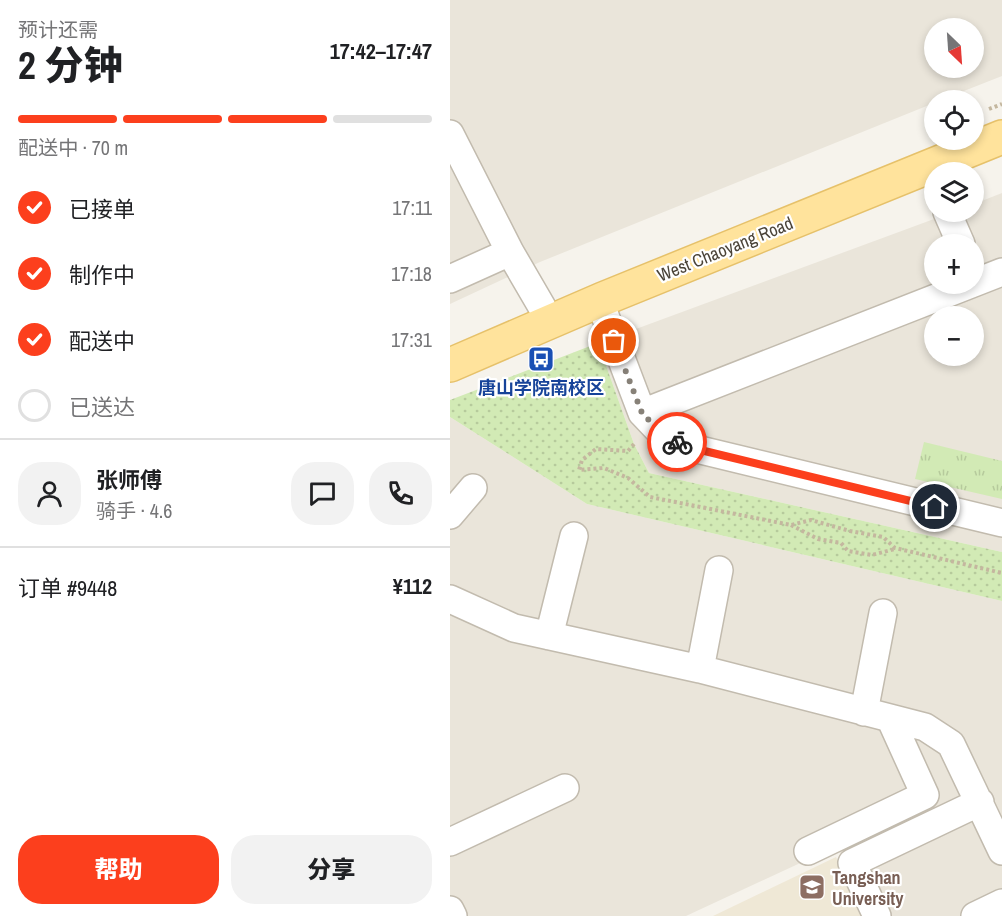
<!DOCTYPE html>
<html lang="zh">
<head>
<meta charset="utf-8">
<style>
	:root { --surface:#fff; --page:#f2f2f2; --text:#202124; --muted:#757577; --line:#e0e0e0; --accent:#fc3f1d }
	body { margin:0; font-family:"Archivo Narrow","Noto Sans SC",sans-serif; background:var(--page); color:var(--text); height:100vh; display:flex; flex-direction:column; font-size:22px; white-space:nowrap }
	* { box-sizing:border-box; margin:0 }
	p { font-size:20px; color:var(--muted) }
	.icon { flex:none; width:33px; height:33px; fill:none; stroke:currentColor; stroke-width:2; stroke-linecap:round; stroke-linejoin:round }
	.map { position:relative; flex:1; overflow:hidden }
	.side { display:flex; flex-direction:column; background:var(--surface); width:450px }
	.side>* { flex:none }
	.needle { width:39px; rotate:155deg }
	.controls { position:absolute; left:474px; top:18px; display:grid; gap:12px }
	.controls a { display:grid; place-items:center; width:60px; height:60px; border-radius:50%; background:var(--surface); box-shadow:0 3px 9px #0003; font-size:30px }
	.pin { position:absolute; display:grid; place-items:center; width:51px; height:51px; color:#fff; margin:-26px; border:3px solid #fff; border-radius:50%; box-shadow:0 2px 6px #0007 }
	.courier { position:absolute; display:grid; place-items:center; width:60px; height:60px; margin:-30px; border:4px solid #fc3f1d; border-radius:50%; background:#fff; color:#222; box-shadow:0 2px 8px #0007 }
	.summary em { font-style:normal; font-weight:800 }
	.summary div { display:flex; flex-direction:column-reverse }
	.summary { display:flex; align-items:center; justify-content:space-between; height:102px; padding:0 18px }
	h1 { font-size:39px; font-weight:800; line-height:45px }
	.bar { display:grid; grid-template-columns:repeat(4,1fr); gap:9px 6px; align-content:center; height:72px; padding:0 18px }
	.bar i { height:8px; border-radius:4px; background:var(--line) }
	.bar .selected { background:var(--accent) }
	.bar p { grid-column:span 4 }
	.line { display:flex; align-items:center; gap:15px; padding:0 18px; border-top:2px solid var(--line) }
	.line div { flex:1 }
	.round { display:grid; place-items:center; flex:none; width:63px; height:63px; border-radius:24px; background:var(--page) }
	ol { padding:0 18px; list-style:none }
	li { display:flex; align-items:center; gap:18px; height:66px }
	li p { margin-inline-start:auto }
	li .icon { padding:6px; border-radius:50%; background:var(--accent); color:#fff; stroke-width:4 }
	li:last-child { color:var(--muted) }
	li i { width:33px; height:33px; border:3px solid var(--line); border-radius:50% }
	.button { display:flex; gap:12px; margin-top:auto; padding:12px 18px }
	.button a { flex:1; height:69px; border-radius:24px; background:var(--accent); color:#fff; font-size:24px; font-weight:800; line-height:69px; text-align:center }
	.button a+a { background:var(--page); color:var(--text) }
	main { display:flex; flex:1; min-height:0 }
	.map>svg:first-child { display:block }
	.residential { fill:#eae5da; fill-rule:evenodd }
	.education { fill:#efe8d6 }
	.grass { fill:url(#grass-tufts) }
	.park { fill:url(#park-dots) }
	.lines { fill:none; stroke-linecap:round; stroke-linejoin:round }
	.minor-casing { stroke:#c2bbae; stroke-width:30 }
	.major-casing { stroke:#e6c16a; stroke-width:36 }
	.path { stroke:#c4b79f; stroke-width:4; stroke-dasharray:3 3; stroke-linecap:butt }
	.minor { stroke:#fff; stroke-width:27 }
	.major { stroke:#ffe39c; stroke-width:33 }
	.done { stroke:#878178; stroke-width:6; stroke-dasharray:0 10.8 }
	.route { stroke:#fc3f1d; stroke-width:8 }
	.labels { text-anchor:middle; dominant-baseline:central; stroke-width:4.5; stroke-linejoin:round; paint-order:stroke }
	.street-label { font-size:18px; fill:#4b4439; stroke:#fff }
	.transit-label { font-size:18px; font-weight:bold; fill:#164399; stroke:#fff }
	.education-label { font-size:18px; font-weight:bold; fill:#785e54; stroke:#fff; text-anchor:start }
</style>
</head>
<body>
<main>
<section class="side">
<div class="summary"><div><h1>2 分钟</h1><p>预计还需</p></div><em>17:42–17:47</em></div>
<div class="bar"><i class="selected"></i><i class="selected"></i><i class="selected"></i><i></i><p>配送中 · 70 m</p></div>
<ol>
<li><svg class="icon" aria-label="check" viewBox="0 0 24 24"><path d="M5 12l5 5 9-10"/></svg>已接单<p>17:11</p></li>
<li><svg class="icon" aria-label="check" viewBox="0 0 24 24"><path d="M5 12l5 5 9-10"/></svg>制作中<p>17:18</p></li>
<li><svg class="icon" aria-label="check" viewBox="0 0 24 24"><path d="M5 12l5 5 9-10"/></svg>配送中<p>17:31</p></li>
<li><i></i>已送达</li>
</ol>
<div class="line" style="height:108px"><a class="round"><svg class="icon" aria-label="person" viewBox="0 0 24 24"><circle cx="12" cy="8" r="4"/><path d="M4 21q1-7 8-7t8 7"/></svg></a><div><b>张师傅</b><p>骑手 · 4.6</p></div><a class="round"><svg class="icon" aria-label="chat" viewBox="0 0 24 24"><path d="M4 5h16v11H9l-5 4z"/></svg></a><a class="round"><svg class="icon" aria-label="phone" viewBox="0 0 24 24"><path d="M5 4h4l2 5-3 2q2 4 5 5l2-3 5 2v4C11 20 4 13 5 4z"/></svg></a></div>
<div class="line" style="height:78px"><div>订单 #9448</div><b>¥112</b></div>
<div class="button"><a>帮助</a><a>分享</a></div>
</section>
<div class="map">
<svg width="552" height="916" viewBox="0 0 552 916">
	<defs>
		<pattern id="grass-tufts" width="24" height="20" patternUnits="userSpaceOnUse" patternTransform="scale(1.5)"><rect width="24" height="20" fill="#d2eab5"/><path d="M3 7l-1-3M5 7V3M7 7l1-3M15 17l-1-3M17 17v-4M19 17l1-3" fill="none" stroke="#b6ca9c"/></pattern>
		<pattern id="park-dots" width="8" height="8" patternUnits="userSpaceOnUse" patternTransform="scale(1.5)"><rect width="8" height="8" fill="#d2eab5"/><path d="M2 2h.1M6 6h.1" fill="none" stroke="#b6ca9c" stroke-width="1.8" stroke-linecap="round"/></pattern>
	</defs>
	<rect width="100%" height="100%" fill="#f6f3ec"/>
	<!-- residential -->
	<path class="residential" d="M0,0H552V76L491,100H484V103L90,262L0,304ZM484,28H524V68H484Z
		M552,193V552L199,473L184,444L148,343L503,212H524V204ZM484,244H524V284H484ZM484,316H524V356H484Z
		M0,417L137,504L552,601V916H421L387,846L236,916H0Z"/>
	<!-- education -->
	<path class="education" d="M386,857L414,916H263Z"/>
	<!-- grass -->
	<path class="grass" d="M474,442L552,461V499L465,479Z"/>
	<!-- park -->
	<path class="park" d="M148,343L184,444L199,473L552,552V601L137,504L0,417V400Z"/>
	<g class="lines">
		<defs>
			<path id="minor" d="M0,134L60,252L92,307
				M497,212L511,244
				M0,279L60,252
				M153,299L154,313L192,413L212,434L238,447L552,523
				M192,413L552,272
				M0,515L23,488
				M0,599L64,628L250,669L475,727L501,744L552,851
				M99,636L124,536
				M250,669L269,570
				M414,712L433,613
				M0,842L115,788
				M358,851L475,795L440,718
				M0,910L3,916
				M427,916L402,863L530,802
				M525,916L552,903"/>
			<path id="major" d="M0,365L153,299L552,137"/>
		</defs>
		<!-- minor casing -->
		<use href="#minor" class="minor-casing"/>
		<!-- major casing -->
		<use href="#major" class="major-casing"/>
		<!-- path -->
		<path class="path" d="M539,109L552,104
			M184,444L178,451L146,449L132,460L129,470L154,468L178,478L200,497L341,525L361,520L400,531L433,537L445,548L552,573
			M341,525L368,539L391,543L398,551L422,555L445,549"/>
		<!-- minor -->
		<use href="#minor" class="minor"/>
		<!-- major -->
		<use href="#major" class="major"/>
	</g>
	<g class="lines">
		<!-- done -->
		<path class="done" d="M164,341L192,413L212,434L227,442"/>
		<!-- route -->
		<path class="route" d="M227,442L238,447L485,507"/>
	</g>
	<!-- icons -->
	<defs>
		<symbol id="bus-square" viewBox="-11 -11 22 22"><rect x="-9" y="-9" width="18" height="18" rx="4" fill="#1a4fb4" stroke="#fff"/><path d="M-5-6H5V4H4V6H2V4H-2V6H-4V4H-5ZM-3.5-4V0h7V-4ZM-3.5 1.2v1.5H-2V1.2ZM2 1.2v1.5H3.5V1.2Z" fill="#fff"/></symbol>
		<symbol id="university-square" viewBox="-11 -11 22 22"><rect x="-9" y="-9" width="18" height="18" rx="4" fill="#8d6e63" stroke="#fff"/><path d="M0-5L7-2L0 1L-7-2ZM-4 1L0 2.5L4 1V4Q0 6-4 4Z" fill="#fff"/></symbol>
	</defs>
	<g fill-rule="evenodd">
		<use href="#bus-square" x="76" y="344" width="30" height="30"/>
		<use href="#university-square" x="347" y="872" width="30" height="30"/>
	</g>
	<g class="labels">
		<!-- street labels -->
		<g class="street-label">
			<text transform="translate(275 249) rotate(-22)">West Chaoyang Road</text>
		</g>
		<!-- transit labels -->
		<g class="transit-label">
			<text x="91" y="387">唐山学院南校区</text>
		</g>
		<!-- education labels -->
		<g class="education-label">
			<text x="382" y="877">Tangshan<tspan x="382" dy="21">University</tspan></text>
		</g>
	</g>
</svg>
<div class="controls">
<a><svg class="needle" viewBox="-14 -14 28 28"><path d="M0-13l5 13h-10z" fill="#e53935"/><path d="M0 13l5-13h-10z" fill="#757577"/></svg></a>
<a><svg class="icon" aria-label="locate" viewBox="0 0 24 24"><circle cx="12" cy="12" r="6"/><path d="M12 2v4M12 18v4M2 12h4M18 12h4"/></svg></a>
<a><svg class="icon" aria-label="layers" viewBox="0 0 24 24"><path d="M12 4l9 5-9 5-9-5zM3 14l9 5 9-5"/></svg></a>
<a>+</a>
<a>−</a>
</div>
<div class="pin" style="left:164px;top:341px;background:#ea580c"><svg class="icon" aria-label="bag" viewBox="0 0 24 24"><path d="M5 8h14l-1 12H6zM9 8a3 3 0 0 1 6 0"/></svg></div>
<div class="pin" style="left:485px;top:507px;background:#1f2937"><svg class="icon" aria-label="home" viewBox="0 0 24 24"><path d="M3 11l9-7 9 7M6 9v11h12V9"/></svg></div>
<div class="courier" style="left:227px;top:442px"><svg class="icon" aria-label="bike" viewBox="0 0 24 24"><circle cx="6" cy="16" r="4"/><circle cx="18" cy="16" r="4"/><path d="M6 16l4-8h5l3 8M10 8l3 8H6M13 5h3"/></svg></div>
</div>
</main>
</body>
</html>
